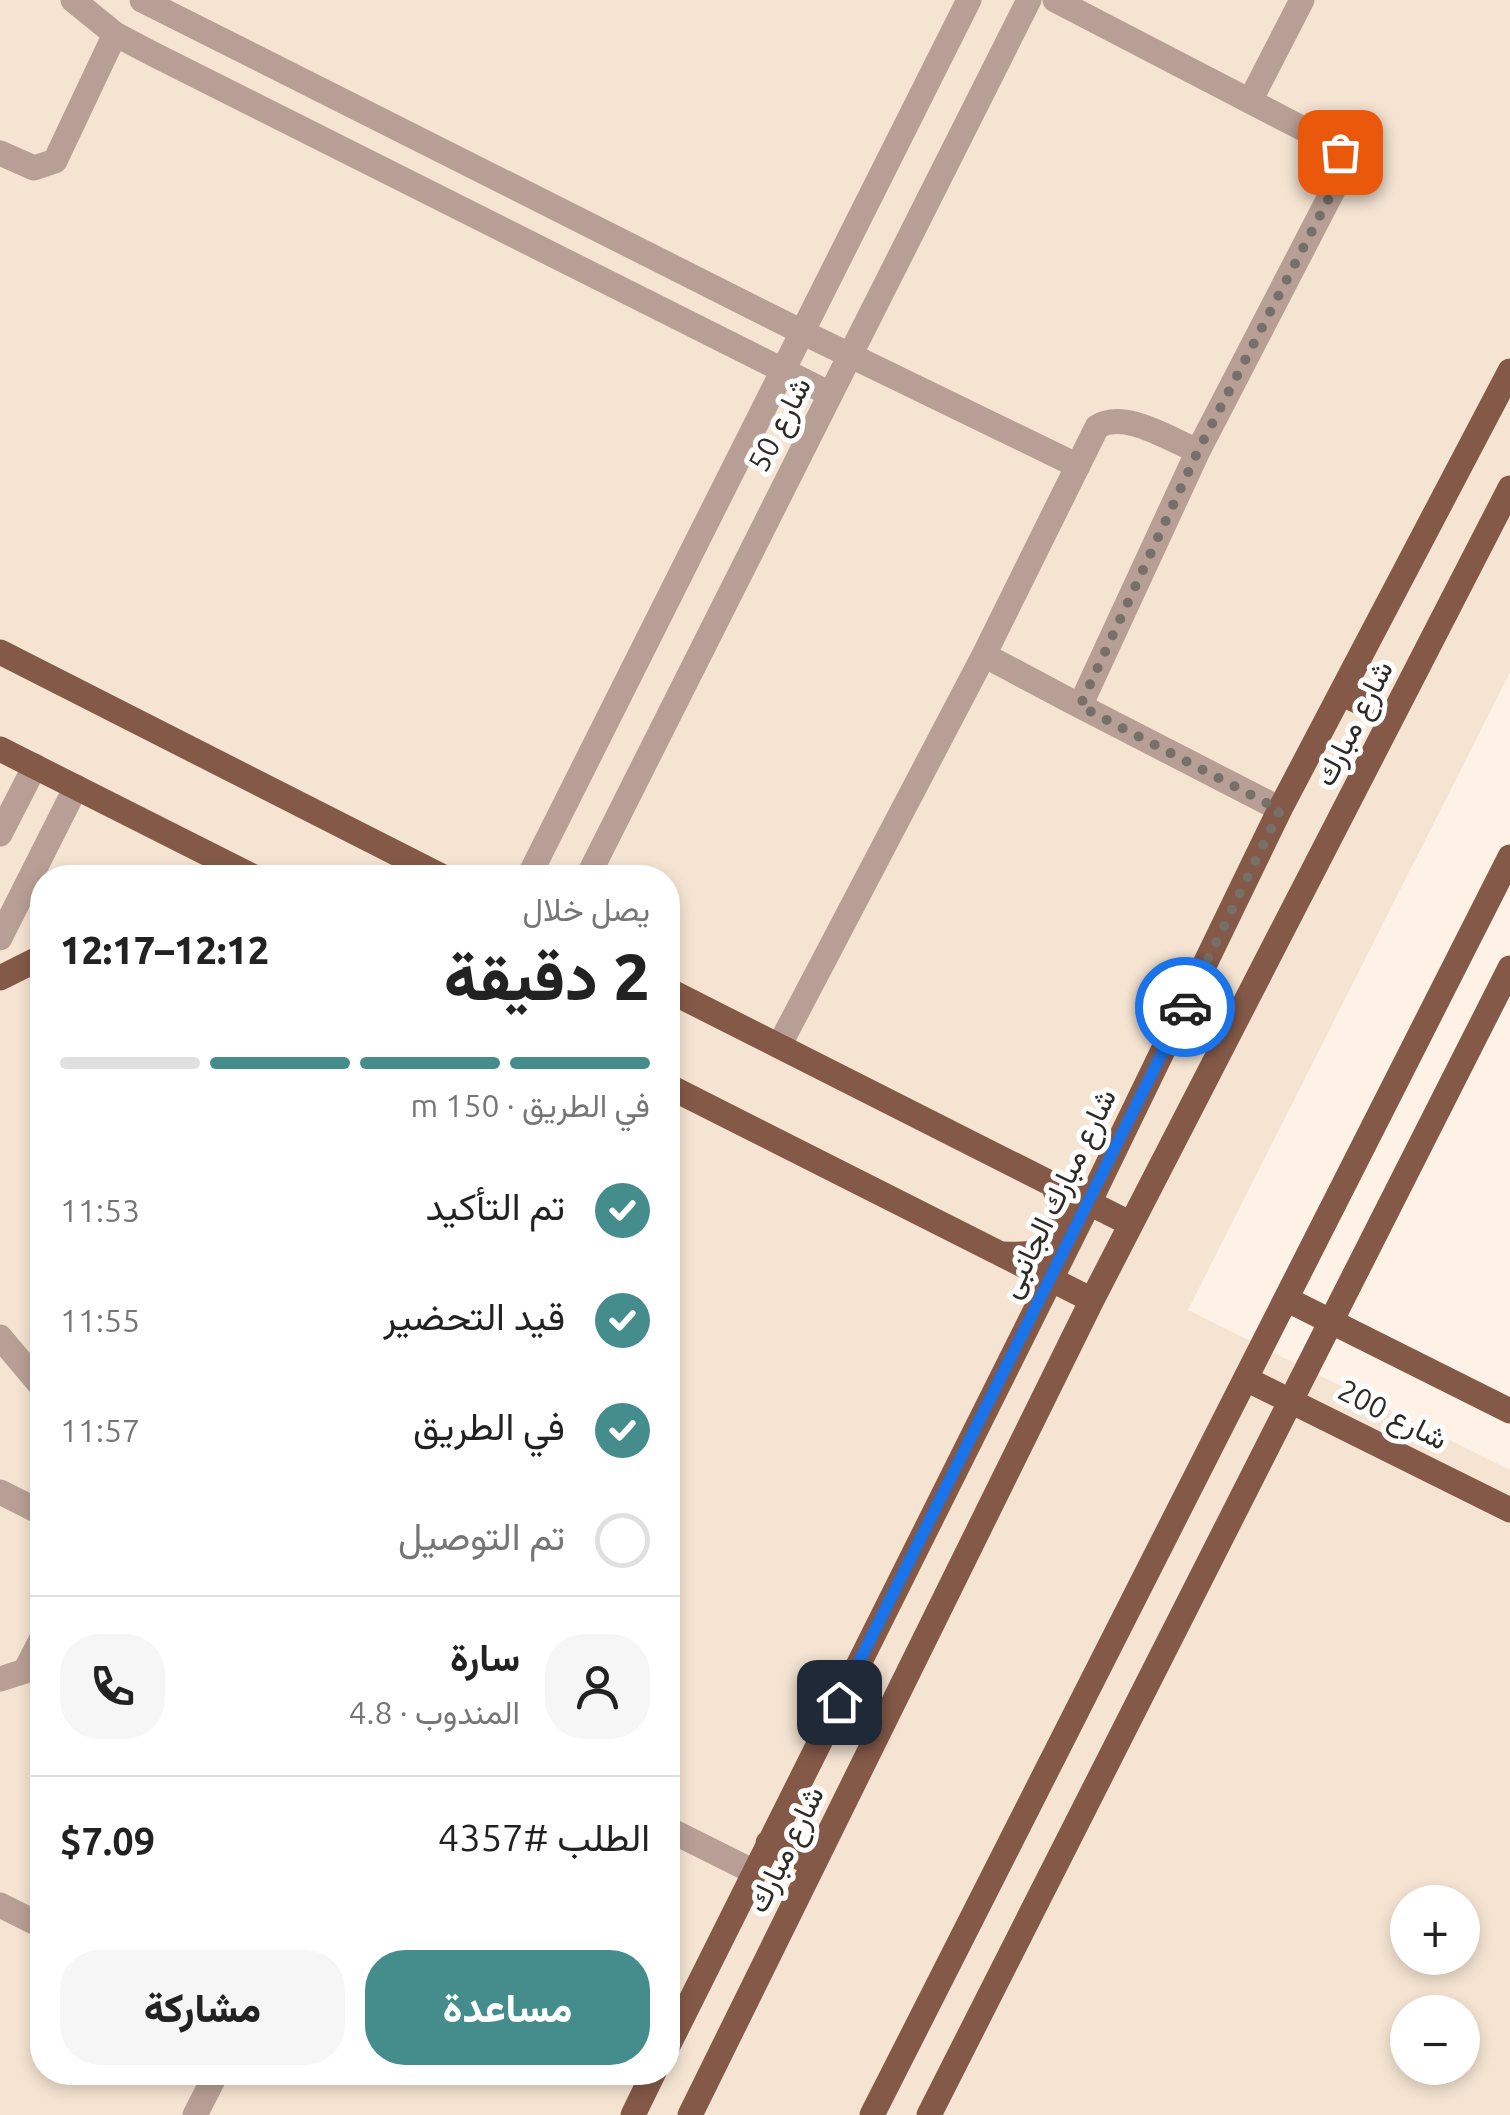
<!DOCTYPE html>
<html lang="ar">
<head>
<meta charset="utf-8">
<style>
	:root { --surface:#fff; --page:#f6f6f6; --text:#222; --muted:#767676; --line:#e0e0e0; --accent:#458d8d }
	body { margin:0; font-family:Ubuntu,Vazirmatn,sans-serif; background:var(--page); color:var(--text); direction:rtl; height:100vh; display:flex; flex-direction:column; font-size:38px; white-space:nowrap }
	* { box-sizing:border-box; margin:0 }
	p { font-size:32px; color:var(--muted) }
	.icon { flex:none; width:55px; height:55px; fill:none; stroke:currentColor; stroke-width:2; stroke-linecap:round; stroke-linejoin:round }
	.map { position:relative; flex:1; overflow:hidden; direction:ltr }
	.panel { position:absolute; left:30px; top:865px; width:650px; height:1220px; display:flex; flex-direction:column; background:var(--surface); border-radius:40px; box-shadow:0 5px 15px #0003; direction:rtl }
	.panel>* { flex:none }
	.buttons { position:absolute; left:1390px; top:1885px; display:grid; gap:20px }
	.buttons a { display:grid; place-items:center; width:90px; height:90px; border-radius:50%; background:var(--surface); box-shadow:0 5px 15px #0003; font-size:50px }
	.pin { position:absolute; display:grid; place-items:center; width:85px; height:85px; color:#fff; margin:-42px; border-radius:20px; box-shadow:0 5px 15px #0006 }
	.courier { position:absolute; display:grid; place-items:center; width:100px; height:100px; margin:-50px; border:8px solid #1a73e8; border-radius:50%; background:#fff; color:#222; box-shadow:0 2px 12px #0007 }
	.headline em { font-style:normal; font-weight:800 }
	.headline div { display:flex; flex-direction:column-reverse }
	.headline { display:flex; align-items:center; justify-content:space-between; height:170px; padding:0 30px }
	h1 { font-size:65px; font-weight:800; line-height:75px }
	.bar { display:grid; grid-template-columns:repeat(4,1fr); gap:15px 10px; align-content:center; height:120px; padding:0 30px }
	.bar i { height:12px; border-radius:8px; background:var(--line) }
	.bar .selected { background:var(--accent) }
	.bar p { grid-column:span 4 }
	.line { display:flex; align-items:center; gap:25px; padding:0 30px; border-top:2px solid var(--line) }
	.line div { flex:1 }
	.round { display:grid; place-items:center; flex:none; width:105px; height:105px; border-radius:40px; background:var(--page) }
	ol { padding:0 30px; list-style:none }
	li { display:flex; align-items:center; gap:30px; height:110px }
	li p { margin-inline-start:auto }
	li .icon { padding:10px; border-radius:50%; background:var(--accent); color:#fff; stroke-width:4 }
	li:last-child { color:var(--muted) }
	li i { width:55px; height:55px; border:5px solid var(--line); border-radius:50% }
	.action { display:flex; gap:20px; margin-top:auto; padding:20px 30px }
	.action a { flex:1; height:115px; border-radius:40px; background:var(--accent); color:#fff; font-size:40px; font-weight:800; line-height:115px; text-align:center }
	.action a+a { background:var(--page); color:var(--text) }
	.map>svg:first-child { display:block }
	.built { fill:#f5e4d2; fill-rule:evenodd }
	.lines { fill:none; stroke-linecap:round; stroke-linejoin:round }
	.minor { stroke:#b89f95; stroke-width:25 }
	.major { stroke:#845948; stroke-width:25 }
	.done { stroke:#777068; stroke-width:10; stroke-dasharray:0 18 }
	.route { stroke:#1a73e8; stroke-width:12 }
	.labels { text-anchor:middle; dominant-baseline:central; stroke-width:10; stroke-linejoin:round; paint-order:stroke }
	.street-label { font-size:30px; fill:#2e2a25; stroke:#fff }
</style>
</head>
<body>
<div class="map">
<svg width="1510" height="2115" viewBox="0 0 1510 2115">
	<rect width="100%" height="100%" fill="#fef1e5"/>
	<!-- built -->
	<path class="built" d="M0,0H1510V672L1188,1310L1510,1470V2115H0ZM42,878H668V2072H42ZM1408,1902H1462V1958H1408ZM1408,2012H1462V2068H1408Z"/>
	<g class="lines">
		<!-- minor -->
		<path class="minor" d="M73,0L115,34L151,53L830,394
			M142,0L800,331L1078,466
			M1250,101L1302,0
			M0,153L34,168L55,161L115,34
			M984,655L1080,706L1198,451L1341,175L1339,152L1319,137L1055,0
			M1080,706L1280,809
			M0,834L35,766
			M528,878L969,0
			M587,878L1029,0
			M0,938L76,787
			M779,1046L984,655L1097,427C1124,409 1170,440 1198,451
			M0,1337L42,1387
			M0,1492L42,1513
			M0,1679L25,1671L42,1638
			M668,1829L754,1872
			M0,1905L42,1926
			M195,2115L217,2072"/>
		<!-- major -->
		<path class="major" d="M0,652L445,878
			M1344,695L1392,717
			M0,749L256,878
			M0,978L42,957
			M668,990L1131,1224
			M668,1086L1092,1300
			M1005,1254C1062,1257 1071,1234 1053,1184
			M1286,1299L1510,1411
			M1246,1379L1510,1510
			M768,1843L813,1864
			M668,2046L1089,1203L1280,809L1510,371
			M633,2115L654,2072
			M690,2115L1092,1300L1510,488
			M872,2115L1510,857
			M929,2115L1510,968"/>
	</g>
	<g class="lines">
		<!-- done -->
		<path class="done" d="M1185,1007L1280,810L1080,706L1198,451L1341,175L1340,152"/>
		<!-- route -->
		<path class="route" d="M839,1702L1185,1007"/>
	</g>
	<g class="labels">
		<!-- street labels -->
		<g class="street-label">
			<text transform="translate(779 424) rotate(-63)">شارع 50</text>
			<text transform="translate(1353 723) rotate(-63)">شارع مبارك</text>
			<text transform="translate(1057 1193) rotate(-64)">شارع مبارك الجانبى</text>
			<text transform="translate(1393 1414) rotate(27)">شارع 200</text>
			<text transform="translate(785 1849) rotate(-64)">شارع مبارك</text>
		</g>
	</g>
</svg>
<div class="buttons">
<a>+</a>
<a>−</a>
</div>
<div class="pin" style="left:1340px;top:152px;background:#ea580c"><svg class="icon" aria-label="bag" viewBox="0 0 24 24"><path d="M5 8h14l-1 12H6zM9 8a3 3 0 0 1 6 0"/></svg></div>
<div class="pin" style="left:839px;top:1702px;background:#1f2937"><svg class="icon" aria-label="home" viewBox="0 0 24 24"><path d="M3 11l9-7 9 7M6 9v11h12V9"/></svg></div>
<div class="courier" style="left:1185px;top:1007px"><svg class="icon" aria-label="car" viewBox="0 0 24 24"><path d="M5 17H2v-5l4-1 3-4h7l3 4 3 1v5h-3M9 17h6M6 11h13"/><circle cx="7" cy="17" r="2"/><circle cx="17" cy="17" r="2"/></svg></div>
<section class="panel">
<div class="headline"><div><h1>2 دقيقة</h1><p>يصل خلال</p></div><em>12:12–12:17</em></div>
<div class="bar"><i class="selected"></i><i class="selected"></i><i class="selected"></i><i></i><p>في الطريق · 150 m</p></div>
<ol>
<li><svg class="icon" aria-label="check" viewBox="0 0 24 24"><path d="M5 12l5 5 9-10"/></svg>تم التأكيد<p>11:53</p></li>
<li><svg class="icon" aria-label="check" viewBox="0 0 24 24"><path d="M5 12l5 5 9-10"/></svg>قيد التحضير<p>11:55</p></li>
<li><svg class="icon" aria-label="check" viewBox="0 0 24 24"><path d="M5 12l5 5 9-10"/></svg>في الطريق<p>11:57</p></li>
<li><i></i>تم التوصيل</li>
</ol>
<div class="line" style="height:180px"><a class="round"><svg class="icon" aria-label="person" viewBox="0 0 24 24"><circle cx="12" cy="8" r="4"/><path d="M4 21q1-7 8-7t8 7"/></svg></a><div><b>سارة</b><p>المندوب · 4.8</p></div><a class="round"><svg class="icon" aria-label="phone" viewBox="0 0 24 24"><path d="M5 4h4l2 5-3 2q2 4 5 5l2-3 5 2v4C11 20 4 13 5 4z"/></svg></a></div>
<div class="line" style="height:130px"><div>الطلب #4357</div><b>$7.09</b></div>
<div class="action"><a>مساعدة</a><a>مشاركة</a></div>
</section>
</div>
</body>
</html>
